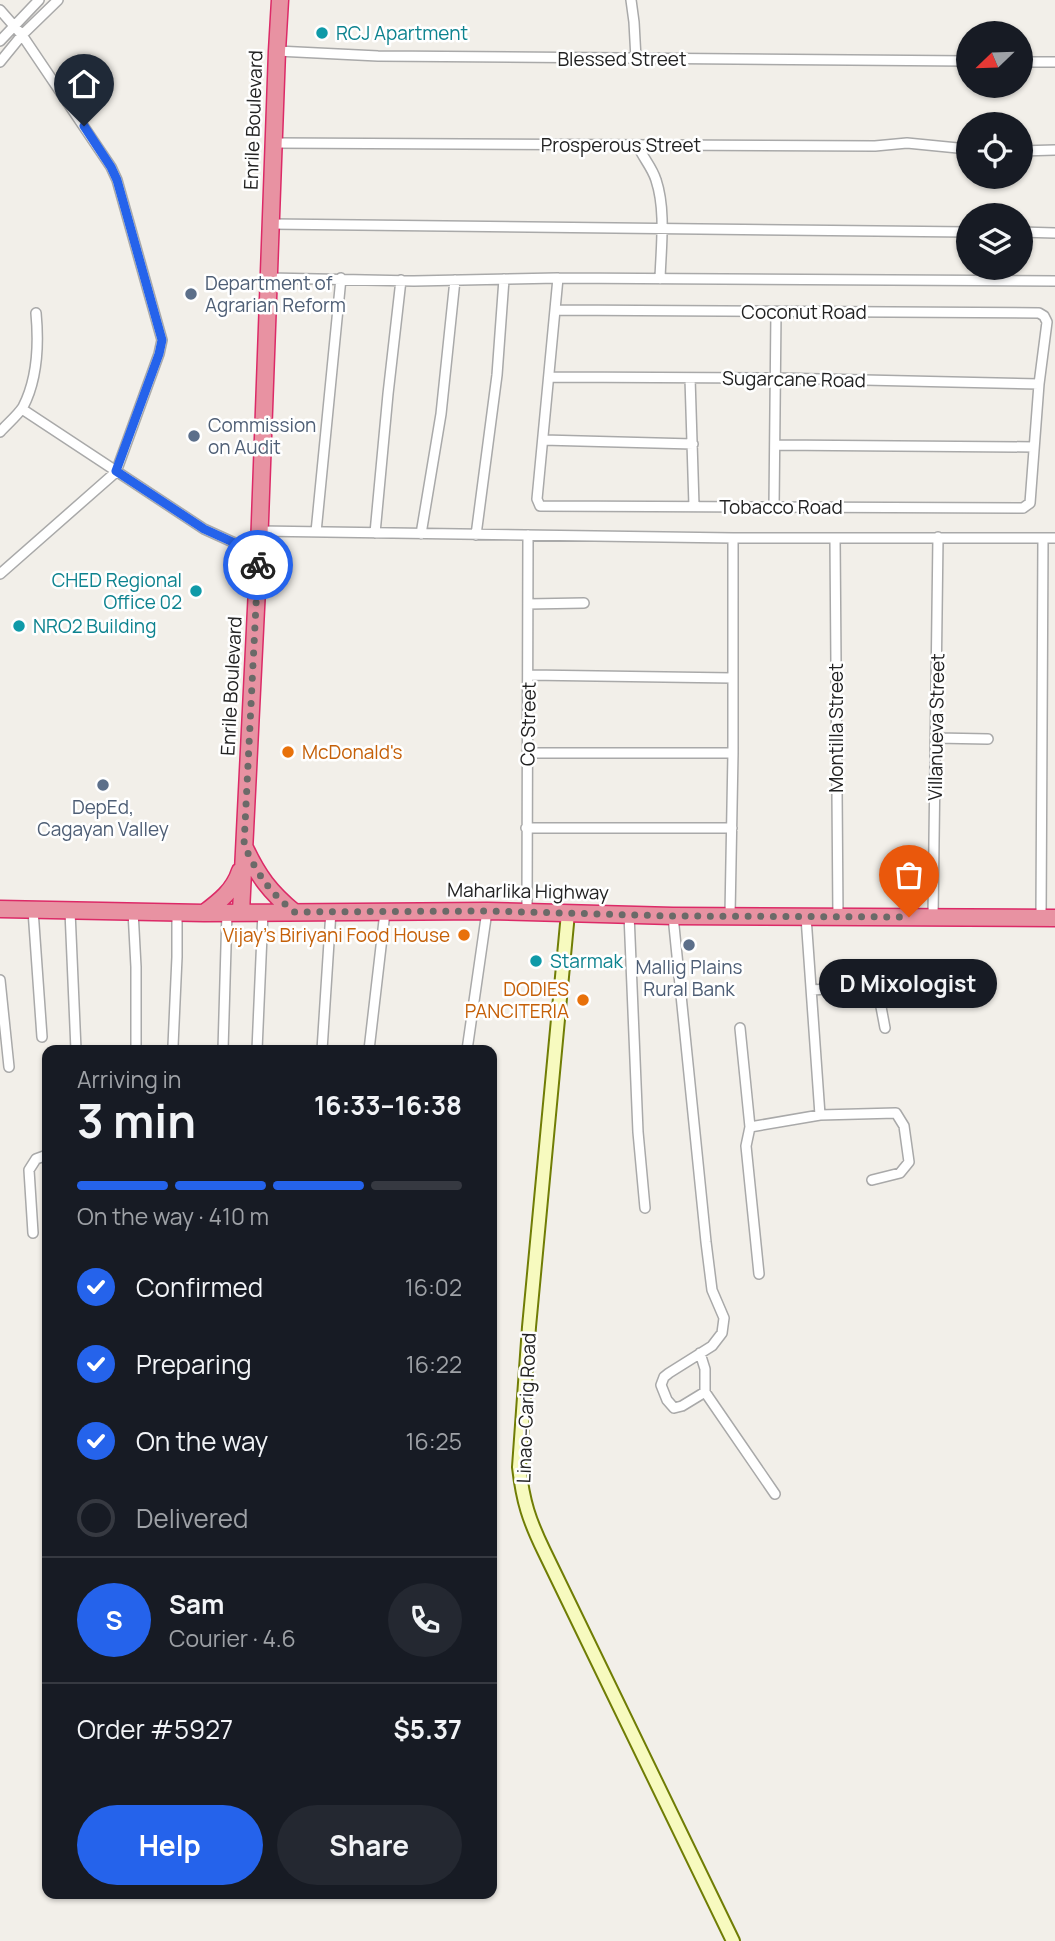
<!DOCTYPE html>
<html lang="en">
<head>
<meta charset="utf-8">
<style>
	:root { --surface:#171b24; --page:#242831; --text:#f1f3f6; --muted:#9ea1a6; --line:#363941; --accent:#2563eb }
	body { margin:0; font-family:Manrope,sans-serif; background:var(--page); color:var(--text); height:100vh; display:flex; flex-direction:column; font-size:26px; white-space:nowrap }
	* { box-sizing:border-box; margin:0 }
	p { font-size:23px; color:var(--muted) }
	.icon { flex:none; width:38px; height:38px; fill:none; stroke:currentColor; stroke-width:2; stroke-linecap:round; stroke-linejoin:round }
	.map { position:relative; flex:1; overflow:hidden }
	.drawer { position:absolute; left:42px; top:1045px; width:455px; height:854px; display:flex; flex-direction:column; background:var(--surface); border-radius:14px; box-shadow:0 2px 5px #0004 }
	.drawer>* { flex:none }
	.needle { width:46px; rotate:247deg }
	.controls { position:absolute; left:956px; top:21px; display:grid; gap:14px }
	.controls a { display:grid; place-items:center; width:77px; height:77px; border-radius:50%; background:var(--surface); box-shadow:0 2px 5px #0004; font-size:35px }
	.pin { position:absolute; display:grid; place-items:center; width:60px; height:60px; color:#fff; margin:-72px -30px; border-radius:50% 50% 50% 0; rotate:-45deg; box-shadow:0 0 7px #0007 }
	.pin .icon { rotate:45deg }
	.courier { position:absolute; display:grid; place-items:center; width:70px; height:70px; margin:-35px; border:5px solid #2563eb; border-radius:50%; background:#fff; color:#222; box-shadow:0 2px 9px #0007 }
	.bubble { position:absolute; height:49px; border-radius:24px; background:var(--surface); box-shadow:0 2px 5px #0004; font-size:23px; font-weight:700; line-height:49px; text-align:center }
	.head em { font-style:normal; font-weight:700 }
	.head div { display:flex; flex-direction:column-reverse }
	.head { display:flex; align-items:center; justify-content:space-between; height:119px; padding:0 35px }
	h1 { font-size:46px; font-weight:700; line-height:52px }
	.bar { display:grid; grid-template-columns:repeat(4,1fr); gap:10px 7px; align-content:center; height:84px; padding:0 35px }
	.bar i { height:9px; border-radius:5px; background:var(--line) }
	.bar .current { background:var(--accent) }
	.bar p { grid-column:span 4 }
	.line { display:flex; align-items:center; gap:18px; padding:0 35px; border-top:2px solid var(--line) }
	.line div { flex:1 }
	.round { display:grid; place-items:center; flex:none; width:74px; height:74px; border-radius:37px; background:var(--page) }
	ol { padding:0 35px; list-style:none }
	li { display:flex; align-items:center; gap:21px; height:77px }
	li p { margin-inline-start:auto }
	li .icon { padding:7px; border-radius:50%; background:var(--accent); color:#fff; stroke-width:4 }
	li:last-child { color:var(--muted) }
	li i { width:38px; height:38px; border:4px solid var(--line); border-radius:50% }
	.cta { display:flex; gap:14px; margin-top:auto; padding:14px 35px }
	.cta a { flex:1; height:80px; border-radius:42px; background:var(--accent); color:#fff; font-size:28px; font-weight:700; line-height:80px; text-align:center }
	.cta a+a { background:var(--page); color:var(--text) }
	.map>svg:first-child { display:block }
	.lines { fill:none; stroke-linecap:round; stroke-linejoin:round }
	.street-casing { stroke:#a9a9a9; stroke-width:12 }
	.secondary-casing { stroke:#707d05; stroke-width:16 }
	.highway-casing { stroke:#dc2a67; stroke-width:19 }
	.street { stroke:#fff; stroke-width:9 }
	.secondary { stroke:#f7fabf; stroke-width:12 }
	.highway { stroke:#e892a2; stroke-width:16 }
	.done { stroke:#6b6a68; stroke-width:7; stroke-dasharray:0 12.6 }
	.route { stroke:#2563eb; stroke-width:9 }
	.culture-dot { fill:#0f9aa8; stroke:#fff; stroke-width:2.5 }
	.service-dot { fill:#5c6f8a; stroke:#fff; stroke-width:2.5 }
	.food-dot { fill:#e8710a; stroke:#fff; stroke-width:2.5 }
	.labels { text-anchor:middle; dominant-baseline:central; stroke-width:5; stroke-linejoin:round; paint-order:stroke }
	.culture-label { font-size:19px; fill:#0d838f; stroke:#fff; text-anchor:start }
	.street-label { font-size:19px; fill:#222; stroke:#fff }
	.service-label { font-size:19px; fill:#4e5e75; stroke:#fff; text-anchor:start }
	.food-label { font-size:19px; fill:#c56008; stroke:#fff; text-anchor:end }
</style>
</head>
<body>
<div class="map">
<svg width="1055" height="1941" viewBox="0 0 1055 1941">
	<rect width="100%" height="100%" fill="#f2efe9"/>
	<g class="lines">
		<defs>
			<path id="street" d="M631,0L634,22L636,59
				M0,10L22,35L111,167L117,180L162,340L159,354L116,472L0,574
				M0,41L39,0
				M277,51L378,56L968,61
				M0,62L22,35L58,0
				M1020,62H1055
				M274,143L875,146L907,143L968,149
				M638,146C643,158 652,167 656,180C666,210 661,247 660,279
				M1020,151L1055,150
				M271,224L968,232
				M1020,232L1055,233
				M269,278L414,281L558,278L1055,281
				M555,310L1039,313L1044,316L1047,322L1039,384L1030,503L1023,508H1018L540,506L537,499L558,278
				M549,377L776,378L1039,384
				M690,378L694,506
				M22,409L204,529L237,544L259,548
				M0,432C7,424 17,416 23,407C38,378 39,345 36,313
				M543,440L693,444
				M775,445L1034,447
				M774,507L776,312
				M259,531L733,538H1055
				M316,532L341,278
				M375,533L388,394L401,280
				M421,534L441,414L455,280
				M476,535L497,375L504,279
				M835,538L838,918
				M528,604L584,603
				M529,675L732,678
				M936,738L988,739
				M528,753H733
				M526,828H732
				M33,910L42,1037
				M70,911L76,1050
				M133,911L136,967V1050
				M527,913L528,535
				M629,914L638,1132L645,1208
				M730,915L733,753V538
				M673,916L706,1242L712,1290L724,1318L722,1333L712,1346L669,1373L664,1377L661,1385L667,1400L674,1408L682,1406L705,1392L775,1494
				M806,917L820,1115
				M933,917L938,537
				M1041,918L1043,538
				M0,980L9,1067
				M812,990L875,986L878,991L885,1028
				M740,1028L750,1127
				M173,1046L177,957V912
				M223,1050L227,912
				M257,1050L263,912
				M322,1050L331,911
				M369,1050L385,912
				M467,1050L487,911
				M33,1233L29,1170L36,1159L47,1155
				M759,1274L746,1146L750,1127L820,1115L896,1113L904,1126L909,1162L900,1173L872,1180
				M700,1353L705,1369V1392"/>
			<path id="secondary" d="M568,913L529,1327L519,1467C523,1502 529,1520 544,1551L733,1941"/>
			<path id="highway" d="M245,848C258,876 270,892 294,912
				M0,909L204,913L487,911L673,916L1055,918
				M241,912L259,548L277,51L280,0
				M204,913C220,901 234,890 240,871"/>
		</defs>
		<!-- street casing -->
		<use href="#street" class="street-casing"/>
		<!-- secondary casing -->
		<use href="#secondary" class="secondary-casing"/>
		<!-- highway casing -->
		<use href="#highway" class="highway-casing"/>
		<!-- street -->
		<use href="#street" class="street"/>
		<!-- secondary -->
		<use href="#secondary" class="secondary"/>
		<!-- highway -->
		<use href="#highway" class="highway"/>
	</g>
	<g class="lines">
		<!-- done -->
		<path class="done" d="M258,565L244,845C258,875 268,890 294,912L487,911L673,916L909,917"/>
		<!-- route -->
		<path class="route" d="M84,126L111,167L117,180L162,340L159,354L116,471L204,529L237,544L259,548L258,565"/>
	</g>
	<!-- markers -->
	<g class="culture-dot">
		<circle cx="322" cy="33" r="7"/>
		<circle cx="196" cy="591" r="7"/>
		<circle cx="19" cy="626" r="7"/>
		<circle cx="536" cy="961" r="7"/>
	</g>
	<g class="service-dot">
		<circle cx="191" cy="294" r="7"/>
		<circle cx="194" cy="436" r="7"/>
		<circle cx="103" cy="785" r="7"/>
		<circle cx="689" cy="945" r="7"/>
	</g>
	<g class="food-dot">
		<circle cx="288" cy="752" r="7"/>
		<circle cx="464" cy="935" r="7"/>
		<circle cx="583" cy="1000" r="7"/>
	</g>
	<g class="labels">
		<!-- culture labels -->
		<g class="culture-label">
			<text x="336" y="33">RCJ Apartment</text>
			<text x="182" y="580" text-anchor="end">CHED Regional<tspan x="182" dy="22">Office 02</tspan></text>
			<text x="33" y="626">NRO2 Building</text>
			<text x="550" y="961">Starmak</text>
		</g>
		<!-- street labels -->
		<g class="street-label">
			<text x="622" y="59">Blessed Street</text>
			<text transform="translate(253 120) rotate(-88)">Enrile Boulevard</text>
			<text x="621" y="145">Prosperous Street</text>
			<text x="804" y="312">Coconut Road</text>
			<text transform="translate(794 379) rotate(1)">Sugarcane Road</text>
			<text x="781" y="507">Tobacco Road</text>
			<text transform="translate(231 686) rotate(-87)">Enrile Boulevard</text>
			<text transform="translate(528 724) rotate(-89)">Co Street</text>
			<text transform="translate(936 727) rotate(-89)">Villanueva Street</text>
			<text transform="translate(836 728) rotate(-90)">Montilla Street</text>
			<text transform="translate(528 891) rotate(1)">Maharlika Highway</text>
			<text transform="translate(526 1408) rotate(-88)">Linao-Carig Road</text>
		</g>
		<!-- service labels -->
		<g class="service-label">
			<text x="205" y="283">Department of<tspan x="205" dy="22">Agrarian Reform</tspan></text>
			<text x="208" y="425">Commission<tspan x="208" dy="22">on Audit</tspan></text>
			<text x="103" y="807" text-anchor="middle">DepEd,<tspan x="103" dy="22">Cagayan Valley</tspan></text>
			<text x="689" y="967" text-anchor="middle">Mallig Plains<tspan x="689" dy="22">Rural Bank</tspan></text>
		</g>
		<!-- food labels -->
		<g class="food-label">
			<text x="302" y="752" text-anchor="start">McDonald's</text>
			<text x="450" y="935">Vijay’s Biriyani Food House</text>
			<text x="569" y="989">DODIES<tspan x="569" dy="22">PANCITERIA</tspan></text>
		</g>
	</g>
</svg>
<div class="controls">
<a><svg class="needle" viewBox="-14 -14 28 28"><path d="M0-13l5 13h-10z" fill="#e53935"/><path d="M0 13l5-13h-10z" fill="#9ea1a6"/></svg></a>
<a><svg class="icon" aria-label="locate" viewBox="0 0 24 24"><circle cx="12" cy="12" r="6"/><path d="M12 2v4M12 18v4M2 12h4M18 12h4"/></svg></a>
<a><svg class="icon" aria-label="layers" viewBox="0 0 24 24"><path d="M12 4l9 5-9 5-9-5zM3 14l9 5 9-5"/></svg></a>
</div>
<div class="pin" style="left:909px;top:917px;background:#ea580c"><svg class="icon" aria-label="bag" viewBox="0 0 24 24"><path d="M5 8h14l-1 12H6zM9 8a3 3 0 0 1 6 0"/></svg></div>
<div class="pin" style="left:84px;top:126px;background:#1f2937"><svg class="icon" aria-label="home" viewBox="0 0 24 24"><path d="M3 11l9-7 9 7M6 9v11h12V9"/></svg></div>
<div class="courier" style="left:258px;top:565px"><svg class="icon" aria-label="bike" viewBox="0 0 24 24"><circle cx="6" cy="16" r="4"/><circle cx="18" cy="16" r="4"/><path d="M6 16l4-8h5l3 8M10 8l3 8H6M13 5h3"/></svg></div>
<div class="bubble" style="left:819px;top:959px;width:178px">D Mixologist</div>
<section class="drawer">
<div class="head"><div><h1>3 min</h1><p>Arriving in</p></div><em>16:33–16:38</em></div>
<div class="bar"><i class="current"></i><i class="current"></i><i class="current"></i><i></i><p>On the way · 410 m</p></div>
<ol>
<li><svg class="icon" aria-label="check" viewBox="0 0 24 24"><path d="M5 12l5 5 9-10"/></svg>Confirmed<p>16:02</p></li>
<li><svg class="icon" aria-label="check" viewBox="0 0 24 24"><path d="M5 12l5 5 9-10"/></svg>Preparing<p>16:22</p></li>
<li><svg class="icon" aria-label="check" viewBox="0 0 24 24"><path d="M5 12l5 5 9-10"/></svg>On the way<p>16:25</p></li>
<li><i></i>Delivered</li>
</ol>
<div class="line" style="height:126px"><b class="round" style="background:var(--accent);color:#fff">S</b><div><b>Sam</b><p>Courier · 4.6</p></div><a class="round"><svg class="icon" aria-label="phone" viewBox="0 0 24 24"><path d="M5 4h4l2 5-3 2q2 4 5 5l2-3 5 2v4C11 20 4 13 5 4z"/></svg></a></div>
<div class="line" style="height:91px"><div>Order #5927</div><b>$5.37</b></div>
<div class="cta"><a>Help</a><a>Share</a></div>
</section>
</div>
</body>
</html>
